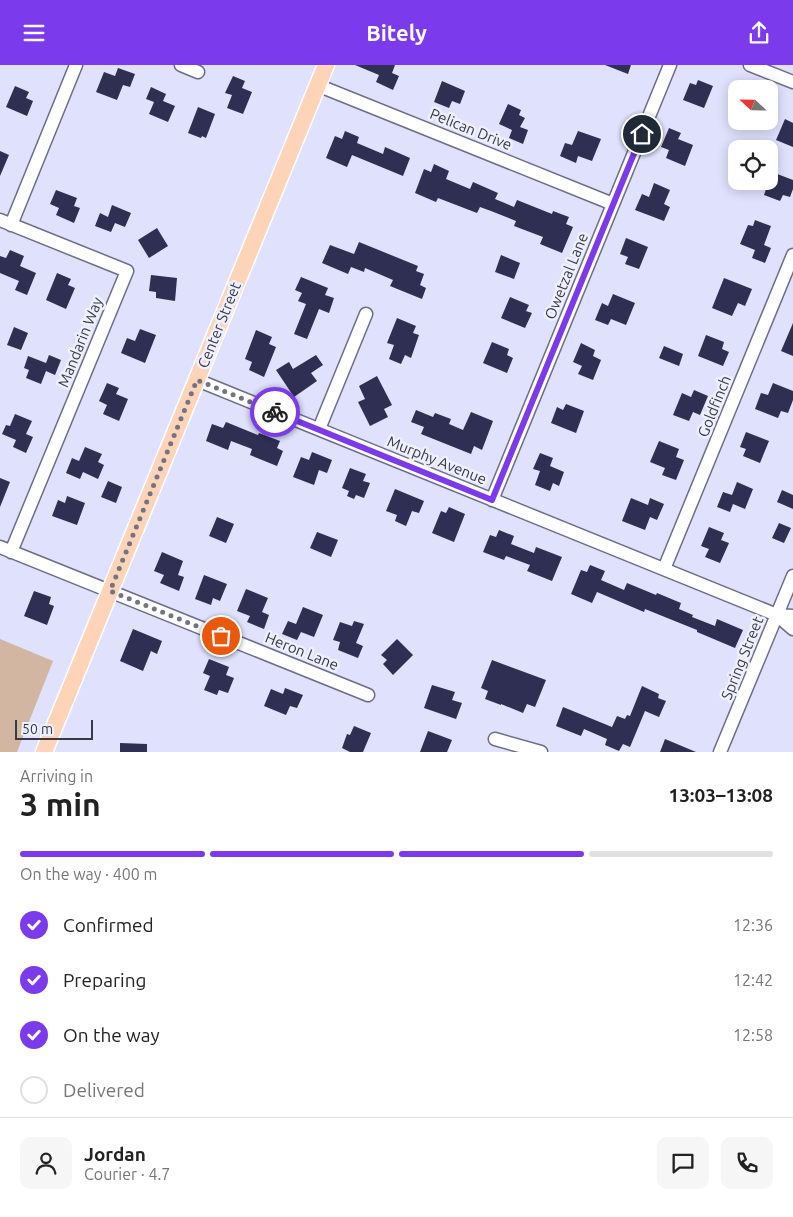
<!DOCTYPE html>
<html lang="en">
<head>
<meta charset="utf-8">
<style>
	:root { --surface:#fff; --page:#f6f6f6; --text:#222; --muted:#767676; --line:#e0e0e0; --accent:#7c3aed }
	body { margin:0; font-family:Ubuntu,sans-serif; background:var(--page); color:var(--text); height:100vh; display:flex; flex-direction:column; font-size:19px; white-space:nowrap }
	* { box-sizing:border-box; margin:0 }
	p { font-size:16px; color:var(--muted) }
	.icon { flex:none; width:28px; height:28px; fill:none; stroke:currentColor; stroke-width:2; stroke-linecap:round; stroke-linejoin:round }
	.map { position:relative; height:687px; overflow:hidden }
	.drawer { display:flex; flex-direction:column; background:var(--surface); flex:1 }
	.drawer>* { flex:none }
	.needle { width:32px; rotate:292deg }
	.fabs { position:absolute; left:728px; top:15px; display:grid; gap:10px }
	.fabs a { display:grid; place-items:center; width:50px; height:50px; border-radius:10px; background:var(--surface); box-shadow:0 2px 12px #0003; font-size:25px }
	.scale { position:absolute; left:15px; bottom:12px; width:78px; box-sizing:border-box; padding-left:5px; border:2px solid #383946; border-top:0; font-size:14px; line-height:18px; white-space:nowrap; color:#383946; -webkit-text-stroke:4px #eff0fe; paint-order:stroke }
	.pin { position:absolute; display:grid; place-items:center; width:42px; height:42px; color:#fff; margin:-21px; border:2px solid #fff; border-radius:50%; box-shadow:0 1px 5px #0007 }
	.courier { position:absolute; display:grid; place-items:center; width:50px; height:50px; margin:-25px; border:4px solid #7c3aed; border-radius:50%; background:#fff; color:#222; box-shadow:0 1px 6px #0007 }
	.summary em { font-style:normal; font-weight:700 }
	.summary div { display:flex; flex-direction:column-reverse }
	.summary { display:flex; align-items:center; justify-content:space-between; height:85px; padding:0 20px }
	h1 { font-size:32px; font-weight:700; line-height:38px }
	.bar { display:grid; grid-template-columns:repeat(4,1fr); gap:8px 5px; align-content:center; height:60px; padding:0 20px }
	.bar i { height:6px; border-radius:4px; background:var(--line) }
	.bar .current { background:var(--accent) }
	.bar p { grid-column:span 4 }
	.line { display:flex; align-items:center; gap:12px; padding:0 20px; border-top:1px solid var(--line) }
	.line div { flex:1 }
	.round { display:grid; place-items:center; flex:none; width:52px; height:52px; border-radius:10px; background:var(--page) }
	ol { padding:0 20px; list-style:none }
	li { display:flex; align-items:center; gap:15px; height:55px }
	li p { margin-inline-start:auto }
	li .icon { padding:5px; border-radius:50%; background:var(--accent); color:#fff; stroke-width:4 }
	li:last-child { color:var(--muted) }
	li i { width:28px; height:28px; border:2px solid var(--line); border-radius:50% }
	header { display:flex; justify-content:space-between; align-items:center; height:65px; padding:0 20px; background:var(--accent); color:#fff; font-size:22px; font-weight:700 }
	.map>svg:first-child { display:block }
	.green { fill:#d2b6a2 }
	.building { fill:#2f2f53 }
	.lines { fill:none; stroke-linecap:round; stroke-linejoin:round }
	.minor-casing { stroke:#6b6d8b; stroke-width:15 }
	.major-casing { stroke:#fff; stroke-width:19 }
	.minor { stroke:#fff; stroke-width:12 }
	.major { stroke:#fdd4b7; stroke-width:16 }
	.done { stroke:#727486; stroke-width:5; stroke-dasharray:0 9 }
	.route { stroke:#7c3aed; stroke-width:6 }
	.labels { text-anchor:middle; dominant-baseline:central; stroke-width:5; stroke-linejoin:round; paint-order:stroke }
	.street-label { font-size:15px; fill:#383946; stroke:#eff0fe }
</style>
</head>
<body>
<header><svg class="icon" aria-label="menu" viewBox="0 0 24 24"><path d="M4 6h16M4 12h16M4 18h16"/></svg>Bitely<svg class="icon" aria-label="share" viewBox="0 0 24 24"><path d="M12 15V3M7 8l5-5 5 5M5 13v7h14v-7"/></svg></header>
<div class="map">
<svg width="793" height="687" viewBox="0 0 793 687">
	<rect width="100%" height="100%" fill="#dfe1fd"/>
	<!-- green -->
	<path class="green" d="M0,574L53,596L17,687H0Z"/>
	<!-- building -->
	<path class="building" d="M355,0H395L392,8L399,11L393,25L376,17L379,10Z
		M605,0H631L628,9Z
		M118,3L135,9L130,22L123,20L117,35L96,27L104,7L115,11Z
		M233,11L245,16L242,23L252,27L243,49L227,43L232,30L225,28Z
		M698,15L713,21L704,43L683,35L690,18L696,20Z
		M442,16L465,26L460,39L452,36L449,43L434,37Z
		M15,21L29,27L26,33L33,36L27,51L6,42Z
		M151,22L166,29L163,36L175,41L168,57L149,49L154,37L146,34Z
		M508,39L521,45L519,50L525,53L520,62L528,65L523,79L509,73L512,65L499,59Z
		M198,42L215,49L206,73L202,71L201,73L188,68Z
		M785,54L793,58V82L776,75Z
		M669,63L681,68L678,74L693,80L685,101L666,93L669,85L661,82Z
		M345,66L359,72L357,78L383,89L385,82L410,93L403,111L352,90L347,102L326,93L335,71L342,74Z
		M578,66L601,74L592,96L578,91L576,98L560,91L565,78L572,80Z
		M0,86L9,90L0,111Z
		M434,99L449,106L446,114L470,124L473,117L498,128L495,134L514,142L517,135L552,149L553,146L569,152L566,159L573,162L562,188L540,179L543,172L514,161L516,156L491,146L480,142L477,148L438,133L436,137L415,128L424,104L431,107Z
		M772,107L793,115V124L790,132L783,130L780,136L764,130Z
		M654,118L670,125L664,139L670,142L664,156L635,145L642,129L649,132Z
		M56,125L77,133L74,141L80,143L74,158L56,150L59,143L50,139Z
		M112,140L131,148L125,162L115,158L111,167L95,161L100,148L108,152Z
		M755,155L771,161L764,180L771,183L765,198L752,193L755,185L740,179L748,160L753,161Z
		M157,163L168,181L149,193L138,175Z
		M626,173L648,182L639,204L625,199L628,192L620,189Z
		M359,177L418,201L416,206L424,209L420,220L426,223L422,234L390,221L393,215L365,203L364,207L351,202L348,209L322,198L330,180L354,189Z
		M10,185L24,191L20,201L36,208L27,230L15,225L19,216L0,208V191L6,193Z
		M501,190L520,198L514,214L495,207Z
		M57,208L71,214L68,220L75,223L66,244L46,235Z
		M151,210L177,213L175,236L156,233V227L149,226Z
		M301,212L328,223L325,230L334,233L329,248L319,244L307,274L294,269L306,239L298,236L302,228L295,225Z
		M724,213L752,224L745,241L738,238L732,251L712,243Z
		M613,229L635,238L626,260L611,254L608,260L595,255L602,238L608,241Z
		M510,232L529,240L526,246L532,248L525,263L501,253Z
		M397,253L416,261L413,268L419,270L411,293L405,290L401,299L389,294L394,280L387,278Z
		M793,258V291L781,286Z
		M14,262L28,268L21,285L7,280Z
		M140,264L156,270L145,298L121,288L127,273L135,276Z
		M256,265L272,272L269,279L276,282L264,312L249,305L252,297L245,294Z
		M706,270L724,277L722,284L729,287L723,301L698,291Z
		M492,277L509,284L507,290L513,293L507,308L483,298Z
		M581,278L595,285L593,291L601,295L593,315L578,309L582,301L573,297Z
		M664,281L683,289L679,301L659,293Z
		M49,290L61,295L55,310L46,306L41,319L26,313L29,305L24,303L28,291L46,298Z
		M316,290L323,300L311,308L317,316L294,332L276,305L289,297L293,304Z
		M377,311L392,340L384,344L388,352L370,361L358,337L365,334L359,321Z
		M107,318L119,323L116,329L128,334L119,356L103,349L107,340L99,336Z
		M773,318L793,326V335L788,348L781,346L778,353L755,344L761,328L768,330Z
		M694,325L708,331L700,350L693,347L689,356L673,350L682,328L691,332Z
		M566,339L584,346L576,368L551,358L557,342L563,345Z
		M416,345L433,352L435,348L451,354L449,359L463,365L471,347L493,356L482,385L474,381L471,389L421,369L424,362L411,357Z
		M15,349L32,356L26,369L33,372L26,388L13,382L16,375L2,369L6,360L10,361Z
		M226,357L258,370L259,368L280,376L277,383L283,386L277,401L250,390L252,384L231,376L228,385L206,376L212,359L223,363Z
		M746,367L769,376L760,398L743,391L746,384L740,382Z
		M659,376L679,384L676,392L684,395L676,415L662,410L665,403L650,397Z
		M85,382L102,389L98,397L104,400L98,414L83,407L80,414L66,408L72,393L79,396Z
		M312,387L332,395L327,408L319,405L314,420L293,412L301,392L309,395Z
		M540,388L553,393L550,401L564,407L559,421L553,418L550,426L535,420L540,406L533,404Z
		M350,403L366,409L363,416L370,418L364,433L356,430L354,434L347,431L349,426L342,423Z
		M0,413L10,417L0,442Z
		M108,416L122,422L116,438L101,432Z
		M737,417L753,424L745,444L733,439L730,447L717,442L723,427L732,430Z
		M395,424L424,436L419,448L412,446L406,461L395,456L397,450L386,446Z
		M782,425L793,430V444L777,437Z
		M67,431L85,438L77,460L52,451L58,435L65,438Z
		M631,433L648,440L650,433L664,439L657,455L650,452L645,465L622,456Z
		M449,442L465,449L454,477L432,468L441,446L446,448Z
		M217,452L234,459L226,478L209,471Z
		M779,458L791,463L784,478L772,473Z
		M709,462L724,468L721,475L729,478L720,498L705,492L709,484L701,481Z
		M499,465L514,471L511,479L534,488L536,482L562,492L552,516L527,506L530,500L506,491L504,495L483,487L490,470L496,472Z
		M317,467L338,475L331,492L310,483Z
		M162,487L183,496L178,510L184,512L179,526L160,518L164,510L154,506Z
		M590,500L605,506L601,515L624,525L627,518L656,530L657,528L681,538L679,544L693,550L692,552L715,561L717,554L743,565L735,583L697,567V565L645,544L644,547L597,527L592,538L571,529L581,505L587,507Z
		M204,510L227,519L220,536L213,533L211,540L195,534Z
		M246,524L268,533L262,547L269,550L264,564L247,557L250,551L237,546Z
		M34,526L51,532L49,539L54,541L47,560L24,551Z
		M303,542L323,550L314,572L301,567L297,575L282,569L288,556L296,559Z
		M354,556L364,559L356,578L363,581L358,593L338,585L340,577L333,575L340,557L352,561Z
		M133,564L162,576L157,589L151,586L143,606L120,596Z
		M397,574L413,590L393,610L383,599L387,595L381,590Z
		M209,594L229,602L226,610L234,613L228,628L219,625L217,630L204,625L210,611L203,608Z
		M492,595L546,615L535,642L527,639L523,648L501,639V640L485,634L488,626L481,623Z
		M432,620L455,627L452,635L462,638L456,654L424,643Z
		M642,621L659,629L658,633L666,636L659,652L645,646L630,682L623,679L619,686L605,680L607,674L584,664L581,671L556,661L563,642L612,662L617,651L625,654L627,650L630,651Z
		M285,623L303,630L297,643L290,641L286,650L264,641L271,624L283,629Z
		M354,661L371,668L363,687H350L342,683L347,669L350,670Z
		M428,666L452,675L447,687H420Z
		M665,674L696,687H660Z
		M120,678L147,679V687H120Z"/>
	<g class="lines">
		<defs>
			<path id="minor" d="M181,0L198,7
				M750,0L793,17
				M317,20L613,139
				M0,155L127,206L11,487
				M11,160L76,0
				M197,315L777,550L793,551
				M319,364L366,249
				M492,435L670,0
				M0,482L368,630
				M664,504L793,190
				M777,550L793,564
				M495,674L541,687
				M720,687L793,511"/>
			<path id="major" d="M44,687L326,0"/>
		</defs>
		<!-- minor casing -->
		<use href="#minor" class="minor-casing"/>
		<!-- major casing -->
		<use href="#major" class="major-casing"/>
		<!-- minor -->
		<use href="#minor" class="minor"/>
		<!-- major -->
		<use href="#major" class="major"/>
	</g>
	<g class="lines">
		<!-- done -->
		<path class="done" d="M221,571L110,526L197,315L275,347"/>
		<!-- route -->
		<path class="route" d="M275,347L492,435L642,69"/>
	</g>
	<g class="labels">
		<!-- street labels -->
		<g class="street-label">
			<text transform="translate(471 64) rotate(22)">Pelican Drive</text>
			<text transform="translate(566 211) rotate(-68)">Owetzal Lane</text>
			<text transform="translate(219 260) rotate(-68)">Center Street</text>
			<text transform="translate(80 277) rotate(-68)">Mandarin Way</text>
			<text transform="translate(714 341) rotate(-68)">Goldfinch</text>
			<text transform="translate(437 395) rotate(22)">Murphy Avenue</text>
			<text transform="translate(302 586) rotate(22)">Heron Lane</text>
			<text transform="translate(742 593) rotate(-68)">Spring Street</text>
		</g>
	</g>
</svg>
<div class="fabs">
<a><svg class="needle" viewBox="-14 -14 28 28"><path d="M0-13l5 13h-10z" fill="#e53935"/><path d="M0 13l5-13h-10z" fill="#767676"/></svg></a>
<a><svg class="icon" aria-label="locate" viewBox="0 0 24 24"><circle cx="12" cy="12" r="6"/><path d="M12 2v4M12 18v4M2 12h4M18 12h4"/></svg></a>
</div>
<div class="scale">50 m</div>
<div class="pin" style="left:221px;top:571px;background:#ea580c"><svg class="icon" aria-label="bag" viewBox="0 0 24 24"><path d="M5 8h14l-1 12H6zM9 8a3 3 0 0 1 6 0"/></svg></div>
<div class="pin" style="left:642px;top:69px;background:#1f2937"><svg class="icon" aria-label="home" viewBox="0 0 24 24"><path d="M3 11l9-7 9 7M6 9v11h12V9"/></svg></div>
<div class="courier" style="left:275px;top:347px"><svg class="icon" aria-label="bike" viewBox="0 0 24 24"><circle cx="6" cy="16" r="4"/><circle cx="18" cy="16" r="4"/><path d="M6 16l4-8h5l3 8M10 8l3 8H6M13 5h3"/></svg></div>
</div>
<section class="drawer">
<div class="summary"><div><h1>3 min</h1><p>Arriving in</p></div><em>13:03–13:08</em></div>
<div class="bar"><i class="current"></i><i class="current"></i><i class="current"></i><i></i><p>On the way · 400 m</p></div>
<ol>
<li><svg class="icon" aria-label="check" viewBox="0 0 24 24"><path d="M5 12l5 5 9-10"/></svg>Confirmed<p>12:36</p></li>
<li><svg class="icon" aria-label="check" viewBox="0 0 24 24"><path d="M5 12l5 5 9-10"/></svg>Preparing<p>12:42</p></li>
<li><svg class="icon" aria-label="check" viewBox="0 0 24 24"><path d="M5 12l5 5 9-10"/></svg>On the way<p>12:58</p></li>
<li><i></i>Delivered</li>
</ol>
<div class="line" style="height:90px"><a class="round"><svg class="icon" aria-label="person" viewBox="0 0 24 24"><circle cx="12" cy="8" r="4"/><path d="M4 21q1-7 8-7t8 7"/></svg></a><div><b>Jordan</b><p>Courier · 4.7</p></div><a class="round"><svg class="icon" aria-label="chat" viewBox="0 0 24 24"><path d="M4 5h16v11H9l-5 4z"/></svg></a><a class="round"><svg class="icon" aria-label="phone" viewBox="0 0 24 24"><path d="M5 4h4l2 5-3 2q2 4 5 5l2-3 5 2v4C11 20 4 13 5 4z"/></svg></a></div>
</section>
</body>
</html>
